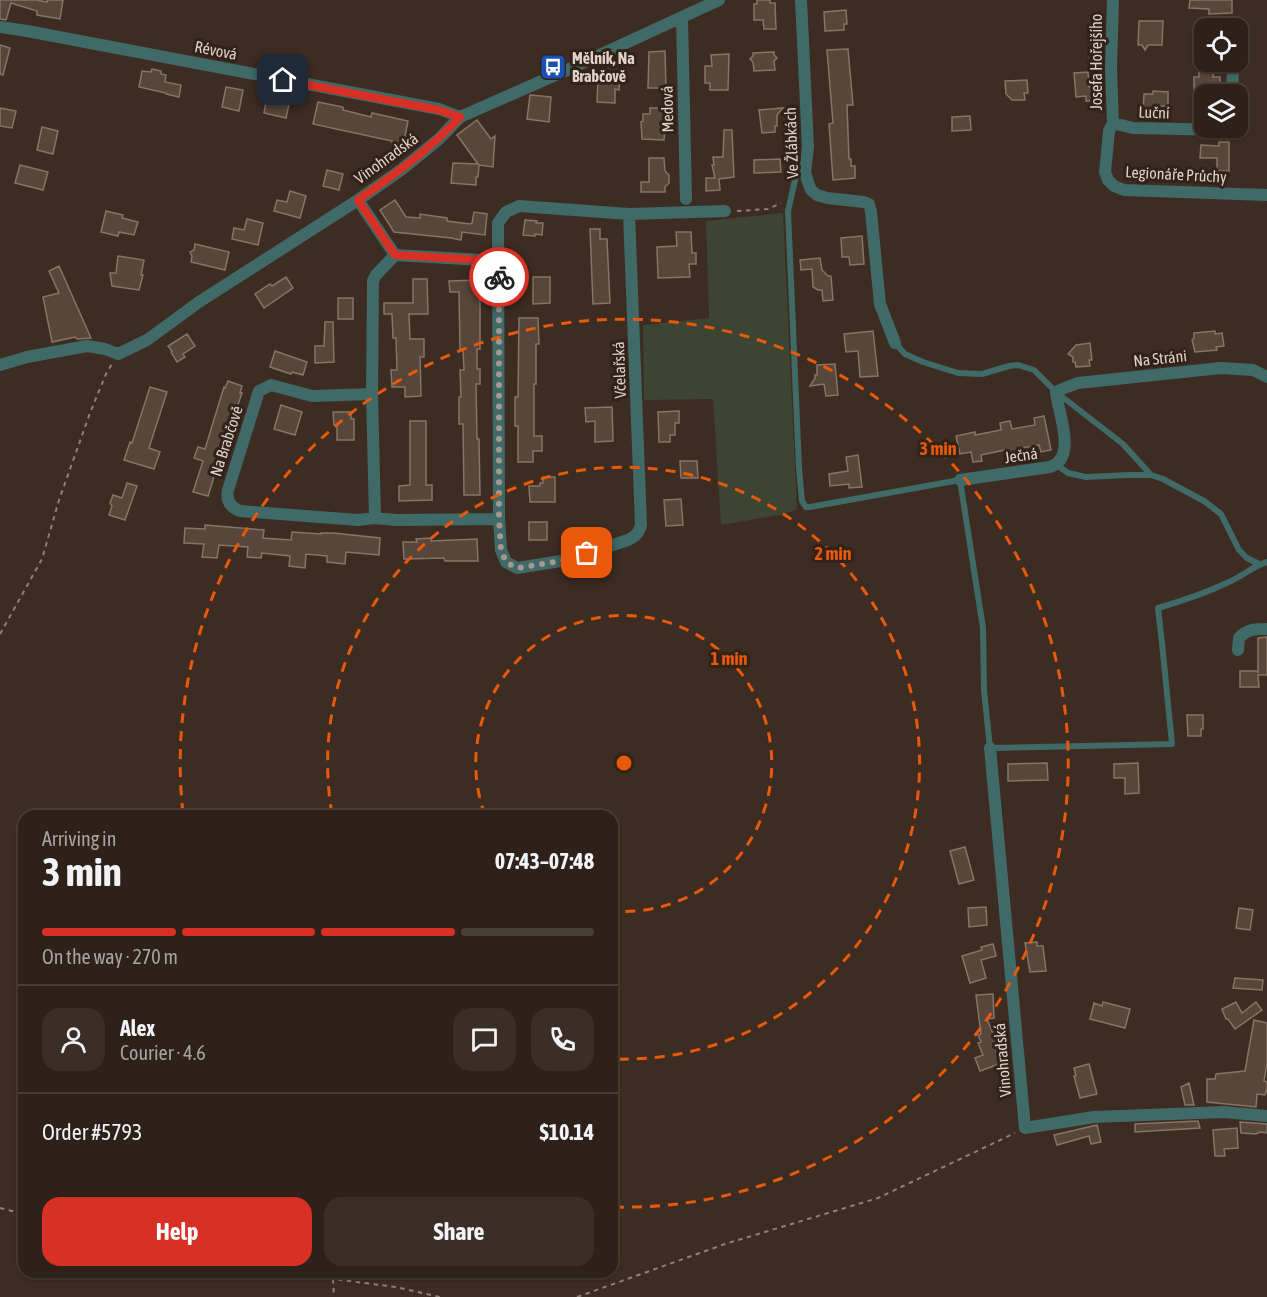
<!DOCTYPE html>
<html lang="en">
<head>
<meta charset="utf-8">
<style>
	:root { --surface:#2e2119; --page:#3a2e26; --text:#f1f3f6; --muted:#a7a3a2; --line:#493e38; --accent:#d93025 }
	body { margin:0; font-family:"Asap Condensed",sans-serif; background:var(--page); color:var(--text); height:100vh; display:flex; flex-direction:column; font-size:22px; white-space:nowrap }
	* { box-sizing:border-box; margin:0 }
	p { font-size:20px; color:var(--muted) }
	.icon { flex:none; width:33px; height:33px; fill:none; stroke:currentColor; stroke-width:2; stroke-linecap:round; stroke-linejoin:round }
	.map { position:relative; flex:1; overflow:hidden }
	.panel { position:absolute; left:18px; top:810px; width:600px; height:468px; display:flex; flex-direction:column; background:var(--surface); border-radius:18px; box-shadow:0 2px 4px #0004,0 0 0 2px var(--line) }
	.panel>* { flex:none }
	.controls { position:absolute; left:1194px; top:18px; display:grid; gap:12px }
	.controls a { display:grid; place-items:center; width:54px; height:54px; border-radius:12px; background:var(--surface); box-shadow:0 2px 4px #0004,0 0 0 2px var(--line); font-size:30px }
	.pin { position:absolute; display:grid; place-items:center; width:51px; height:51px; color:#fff; margin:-26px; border-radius:12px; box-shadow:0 3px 9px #0006 }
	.courier { position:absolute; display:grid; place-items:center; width:60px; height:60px; margin:-30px; border:4px solid #d93025; border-radius:50%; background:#fff; color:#222; box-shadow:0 2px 8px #0007 }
	.summary em { font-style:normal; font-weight:700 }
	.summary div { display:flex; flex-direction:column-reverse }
	.summary { display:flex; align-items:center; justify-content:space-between; height:102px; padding:0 24px }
	h1 { font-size:39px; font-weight:700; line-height:45px }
	.bar { display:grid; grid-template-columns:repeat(4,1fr); gap:9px 6px; align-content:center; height:72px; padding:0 24px }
	.bar i { height:8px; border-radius:4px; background:var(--line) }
	.bar .selected { background:var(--accent) }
	.bar p { grid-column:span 4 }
	.line { display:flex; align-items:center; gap:15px; padding:0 24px; border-top:2px solid var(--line) }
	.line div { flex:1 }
	.round { display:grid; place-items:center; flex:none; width:63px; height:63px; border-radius:18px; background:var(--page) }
	.button { display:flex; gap:12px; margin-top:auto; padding:12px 24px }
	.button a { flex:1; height:69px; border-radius:18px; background:var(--accent); color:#fff; font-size:24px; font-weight:700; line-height:69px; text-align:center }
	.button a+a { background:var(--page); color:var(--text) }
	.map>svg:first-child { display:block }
	.green { fill:#3d4532 }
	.building { fill:#58463a; stroke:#877467; stroke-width:1.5 }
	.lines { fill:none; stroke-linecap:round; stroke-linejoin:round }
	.path { stroke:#8e8178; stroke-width:2; stroke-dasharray:4.5 4.5; stroke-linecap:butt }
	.service { stroke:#406a68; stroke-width:6 }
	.minor { stroke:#406a68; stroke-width:12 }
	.done { stroke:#a59890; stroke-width:6; stroke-dasharray:0 10.8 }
	.route { stroke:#d93025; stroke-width:8 }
	.ring { fill:none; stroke:#e8590c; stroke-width:3; stroke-dasharray:10 8 }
	.labels { text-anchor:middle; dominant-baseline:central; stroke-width:6; stroke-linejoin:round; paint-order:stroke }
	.street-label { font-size:16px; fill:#ddd2cb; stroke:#322217 }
	.poi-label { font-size:16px; font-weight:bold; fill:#ddd2cb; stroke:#322217; text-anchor:start }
	.centre { fill:#e8590c; stroke:#322217; stroke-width:3 }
	.ring-label { font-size:18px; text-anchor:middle; font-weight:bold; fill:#e8590c; stroke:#322217; stroke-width:6; stroke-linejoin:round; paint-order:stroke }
</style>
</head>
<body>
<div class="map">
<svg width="1267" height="1297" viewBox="0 0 1267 1297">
	<rect width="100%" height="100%" fill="#3d2c21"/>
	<!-- green -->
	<path class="green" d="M783,213L797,509L785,514L721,525L713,399L644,400L643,325L709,318L706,221Z"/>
	<!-- building -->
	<path class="building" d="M0,0H36L47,2V0H63L60,19L37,15V11L11,3L6,20L0,19Z
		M757,0H770V3H775L776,29H764L763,20H754V4H757Z
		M1190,0H1232V13L1209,14V9L1189,8Z
		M846,10L847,24H844V30L825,31L824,12Z
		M1139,21H1163L1162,45H1148L1145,50L1142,45H1138Z
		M0,45L10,48L3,75L0,74Z
		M848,49L853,105H847L849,159H851V166H855V178L833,180L829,124L833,123L827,50Z
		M665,51L666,88H648L649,52Z
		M774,52V55L777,58L774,61L775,70L754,71L753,62L750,59L753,56V53Z
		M729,54L728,90H710V83H705V66H712L711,55Z
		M152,69L161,71V74L166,75L165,82L181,85L179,97L166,94V93L139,87L142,71L151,72Z
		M1199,71H1214L1213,77H1220V92H1211V94H1198V92H1194V77H1199Z
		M1088,72L1089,87H1096L1097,101H1086V96L1076,97L1074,73Z
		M598,77L620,78L619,90L615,89V103L597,102Z
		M1027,80L1028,93H1024L1025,100H1012L1006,94L1005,81Z
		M226,87L243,90L239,111L222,107Z
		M268,91L291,95L286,118L264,113Z
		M1153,91L1168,92V106H1161V112H1143L1144,94H1153Z
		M530,95L551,97L549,122L527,119Z
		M318,102L343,107V110L371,117L372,113L408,121L403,147L392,145V141L313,124Z
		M0,108L16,111L12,128L0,126Z
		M650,108H667L664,140L642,139L641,122L643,121V114H650Z
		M783,108L777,115V126H775V132L762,133L759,110Z
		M970,116L971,130L952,131V117Z
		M477,120L491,139L495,136L493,167L479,165L478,177H476V185L451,183L453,163L478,164L457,135Z
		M42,127L58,131L53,154L37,150Z
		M724,130H732L734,177L719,179L720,190L706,191V178H715L712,165H714L713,157H723Z
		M1219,142H1229V171H1217V158H1200L1201,145L1219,146Z
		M649,158H664L665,171L669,175V183L665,187V192H641V182H649Z
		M780,159L781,172L754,173V160Z
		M20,165L48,172L43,190L15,183Z
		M327,170L343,174L339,190L323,186Z
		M290,191L306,196L300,218L274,211L277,200L287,202Z
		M395,200L406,217L420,218V214L447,218V221L470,224L472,223L474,212L487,214L485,235L462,232L461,240L451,238L394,232L380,210Z
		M106,211L123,215L122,218L138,222L134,235L119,232L118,236L101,232Z
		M247,219L263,223L258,245L232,239L234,228L244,230Z
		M525,220L537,221L536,223H543L542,235L535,234V236L523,235Z
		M590,229H600V239H607L610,303L593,304Z
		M676,232H691L692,253H696V264H689L690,277L658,278L657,247L677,246Z
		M862,236L864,264L850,265L849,257H842L841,238Z
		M195,244L229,252L225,270L191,262L192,256L190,252L194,250Z
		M118,256L144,260L141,275H143L139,290L112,286L110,273H116Z
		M820,258L822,270L828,276H831L833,300L823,301L822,290H818L813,287L812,269L801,270L800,260Z
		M59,266L91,338L77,339L75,337L52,342L43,297L59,293L49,271Z
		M286,277L293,288L264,308L255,294L270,284L272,286Z
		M533,277H550V303L533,304Z
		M413,279H427L428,314H409L410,339H424V357H420L421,396L405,397V387H392L391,370H397L396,338H393L392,314H384V303H413Z
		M480,280V349H477V369H480V384H476L477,439H479L480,495H464L463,424H459V397H461L460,370H464L463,349H460L459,292H450L449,281Z
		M338,298H353V319H338Z
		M519,318H538L539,344H536V384H534V436H542V451H533V462H518V426H515V397H518Z
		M325,322H333L334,362L315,363V346H324Z
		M873,331L878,376L860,377L858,351L846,352L844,334Z
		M1215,331V334L1222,333L1224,346L1216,347L1217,350L1195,352L1192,340L1194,338V333Z
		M187,334L195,346L183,354L185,357L177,362L171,352L172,351L168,346Z
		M1090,343L1092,360H1089L1090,366L1076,367L1075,362H1073V357L1068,354L1076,345Z
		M275,351L307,362L303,375L292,372L291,374L270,367Z
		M835,364L838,395L826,396L824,384L810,386L815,378V375H817V365Z
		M228,381L242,386L240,393H242L233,419H232L208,496L193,492L203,461L194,458L198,447L205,449L224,387L225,388Z
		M150,387L167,392L149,448L160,452L154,469L124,460L130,442L132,443Z
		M281,405L302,412L295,435L274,429Z
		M612,407L613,441L595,442V421L586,422L585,408Z
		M679,411V423H675V435H670V442H659L658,412Z
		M333,412H351V419H354V440H337V424L334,425Z
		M1044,416L1051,450L1041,452L1039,445L1016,449L1017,455L1007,457L1005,450L981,455L982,461L973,462L971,452L960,454L956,436L975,432V435L1001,430L1000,423L1010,421L1012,429L1035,425L1034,418Z
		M410,421H426V485H432V500L399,501V486L410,485Z
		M858,455L862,487L849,488V484L830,486L829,474L848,471L846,457Z
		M680,461H697L698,478H681Z
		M543,477H555V502H530L529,486H540V483H543Z
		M127,483L137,486L125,520L109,515L112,506L110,503L113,495L122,498Z
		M681,499L683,525L666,526L664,500Z
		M529,522H547V540H529Z
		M205,525L264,530L263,538L291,540L292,532L321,534V533H333L380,538L379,555L346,552L345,564L327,562V556L306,554L305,568L289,566L290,556L262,553L261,558L247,557L248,547L219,545L217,558L202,557L204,544L184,543L185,528L205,529Z
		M431,538V541L477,539L478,561H445L444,558L404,559L403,542H417L416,539Z
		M1267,637V675H1258L1259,687H1240V671H1257L1258,673V638Z
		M1187,715H1203V729H1201V736H1188Z
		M1047,763L1048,780L1008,781V764Z
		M1138,763L1139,793L1125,794V778H1114V764Z
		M965,847L974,880L959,884L950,851Z
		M986,907L987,925L969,927L968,908Z
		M1239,908L1253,910L1250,930L1236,928Z
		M1037,942V946H1043L1046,971L1030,972L1025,943Z
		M993,944L996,956L981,960L986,978L970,983L962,956L982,950L981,947Z
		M1235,978L1263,980L1262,990L1233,988Z
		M993,994L994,1018L987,1019L1005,1062L980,1071L975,1058L983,1055L978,1043L981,1042L978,1035L981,1034L976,995Z
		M1103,1002L1130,1009L1125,1028L1090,1019L1094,1003L1102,1006Z
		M1236,1002L1242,1013L1256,1002L1262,1010L1235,1029L1228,1019H1226L1222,1009Z
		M1254,1020L1267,1023V1063L1264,1081L1267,1082V1091H1266L1265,1095L1257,1094L1256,1107L1207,1102V1079H1215L1216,1074L1245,1071Z
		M1089,1064L1097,1094L1080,1098L1074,1076H1076L1074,1068Z
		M1189,1083L1194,1105H1185L1181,1087Z
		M1198,1121L1200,1128L1135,1132V1124Z
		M1240,1122L1267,1124V1133L1260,1132L1256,1134L1241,1133Z
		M1097,1125L1101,1142L1091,1144L1089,1136L1057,1145L1054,1135Z
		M1237,1128L1238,1148L1224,1149L1225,1156H1215L1213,1130Z"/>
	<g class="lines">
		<!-- path -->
		<path class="path" d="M737,211L768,209L781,203
			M0,634L42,559L59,500L90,413L106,374L112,364
			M0,1208L24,1214
			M312,1272L333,1279L396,1287L440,1297
			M333,1279L334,1297
			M577,1297L725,1244L878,1198L1015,1133"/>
		<!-- service -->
		<path class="service" d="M805,161L798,167L788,211L799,468L802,501L806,507H810L960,480L983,628L984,690L990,748L1172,744L1162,643L1158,608C1182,601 1206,593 1229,582C1243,576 1253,566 1267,562
			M895,343L905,354L923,362L958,373L982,374L1009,366L1018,365L1034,370L1056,392L1123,444L1151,475L1163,479L1204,501L1221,514L1239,550L1247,558L1259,564
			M1057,465L1068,473L1086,477L1129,475H1151"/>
		<!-- minor -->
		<path class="minor" d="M801,0L808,147L805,172L808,182L811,190L817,195L827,198L864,202L869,204L871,212L880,304L895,343
			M1113,0L1111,68L1113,123L1109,131L1105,172L1108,180L1114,186L1124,190L1267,195
			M682,18L686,199
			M0,27L27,31L439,109L460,117
			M1232,94L1233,68
			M1113,123L1133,128L1228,130V128
			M358,200L395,255L376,275L373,281L372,394L375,518L358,520L240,511C230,507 226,500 228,490L259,391L271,385L312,396L372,394
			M629,214L641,525C639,533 636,536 628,540L567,560L517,568L506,562L501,550L499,519L498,223L506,212L519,206L629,214L725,211
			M395,255L499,261
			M0,365L27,357L87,346L105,349L118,354L147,340L199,302L358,200L401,170L439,139L460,117L567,70L719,0
			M960,480L1050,467C1078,458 1058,413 1056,392L1062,389L1078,383L1221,368L1253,370L1267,377
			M375,518L396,520L499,519
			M1238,650L1239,638C1247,629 1255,629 1267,629
			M990,748L1025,1128L1094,1117L1224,1112L1267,1116"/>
	</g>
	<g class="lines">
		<!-- done -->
		<path class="done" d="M499,277V519L501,550L506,562L517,568L567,560L587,553"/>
		<!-- route -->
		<path class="route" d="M283,80L439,110L460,117C429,150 395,174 358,200L395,255L499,261V277"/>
	</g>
	<!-- distance rings -->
	<g class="ring">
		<path d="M485 815A148 148 0 1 1 612 911"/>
		<path d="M332 814A296 296 0 1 1 614 1059"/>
		<path d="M183 813A444 444 0 1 1 612 1207"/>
	</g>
	<!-- icons -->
	<defs>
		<symbol id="bus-square" viewBox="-11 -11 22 22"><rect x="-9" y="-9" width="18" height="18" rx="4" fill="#1a4fb4" stroke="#322217"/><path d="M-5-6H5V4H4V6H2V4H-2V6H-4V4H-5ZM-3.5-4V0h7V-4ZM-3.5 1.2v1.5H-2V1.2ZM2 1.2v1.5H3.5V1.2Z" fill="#fff"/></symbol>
	</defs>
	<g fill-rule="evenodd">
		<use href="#bus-square" x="538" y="52" width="30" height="30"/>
	</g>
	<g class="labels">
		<!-- street labels -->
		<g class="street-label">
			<text transform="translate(216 50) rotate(11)">Révová</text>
			<text transform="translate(1096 62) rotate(-90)">Josefa Hořejšího</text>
			<text transform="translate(667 109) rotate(-91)">Medová</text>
			<text transform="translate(1154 112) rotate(2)">Luční</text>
			<text transform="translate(791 143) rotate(-92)">Ve Žlábkách</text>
			<text transform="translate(386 158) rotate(-36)">Vinohradská</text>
			<text transform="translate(1176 174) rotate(3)">Legionáře Průchy</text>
			<text transform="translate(1160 358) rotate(-6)">Na Stráni</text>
			<text transform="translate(619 370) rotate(-92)">Včelařská</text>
			<text transform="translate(226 441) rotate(-72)">Na Brabčově</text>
			<text transform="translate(1021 455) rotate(-8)">Ječná</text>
			<text transform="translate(1002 1060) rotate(-95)">Vinohradská</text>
		</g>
		<!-- poi labels -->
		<g class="poi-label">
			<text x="572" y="58">Mělník, Na<tspan x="572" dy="18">Brabčově</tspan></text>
		</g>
	</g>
	<circle cx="624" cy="763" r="9" class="centre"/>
	<g class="ring-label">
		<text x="938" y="455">3 min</text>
		<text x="833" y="560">2 min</text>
		<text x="729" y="665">1 min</text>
	</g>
</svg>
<div class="controls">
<a><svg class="icon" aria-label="locate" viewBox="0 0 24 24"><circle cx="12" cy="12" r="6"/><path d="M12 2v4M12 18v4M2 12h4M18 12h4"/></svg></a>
<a><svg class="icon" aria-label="layers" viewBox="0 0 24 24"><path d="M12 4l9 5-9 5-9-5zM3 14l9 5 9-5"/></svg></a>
</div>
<div class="pin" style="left:587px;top:553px;background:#ea580c"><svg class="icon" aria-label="bag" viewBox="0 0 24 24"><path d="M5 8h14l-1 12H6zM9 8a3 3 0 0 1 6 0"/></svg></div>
<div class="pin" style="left:283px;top:80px;background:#1f2937"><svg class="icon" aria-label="home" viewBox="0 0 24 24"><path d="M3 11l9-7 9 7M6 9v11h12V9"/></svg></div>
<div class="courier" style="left:499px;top:277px"><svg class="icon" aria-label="bike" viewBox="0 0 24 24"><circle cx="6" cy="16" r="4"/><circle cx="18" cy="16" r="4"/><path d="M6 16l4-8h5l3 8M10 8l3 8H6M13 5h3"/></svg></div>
<section class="panel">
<div class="summary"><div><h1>3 min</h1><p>Arriving in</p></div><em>07:43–07:48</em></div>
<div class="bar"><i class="selected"></i><i class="selected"></i><i class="selected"></i><i></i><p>On the way · 270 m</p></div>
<div class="line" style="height:108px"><a class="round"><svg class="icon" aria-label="person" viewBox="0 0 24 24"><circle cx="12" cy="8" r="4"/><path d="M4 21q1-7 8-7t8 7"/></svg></a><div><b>Alex</b><p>Courier · 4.6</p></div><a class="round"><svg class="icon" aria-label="chat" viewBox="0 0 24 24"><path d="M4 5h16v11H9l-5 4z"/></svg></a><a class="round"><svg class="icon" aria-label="phone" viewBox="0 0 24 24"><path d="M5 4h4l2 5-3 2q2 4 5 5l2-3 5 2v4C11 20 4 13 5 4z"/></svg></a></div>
<div class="line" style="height:78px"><div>Order #5793</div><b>$10.14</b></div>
<div class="button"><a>Help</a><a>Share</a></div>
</section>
</div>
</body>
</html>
